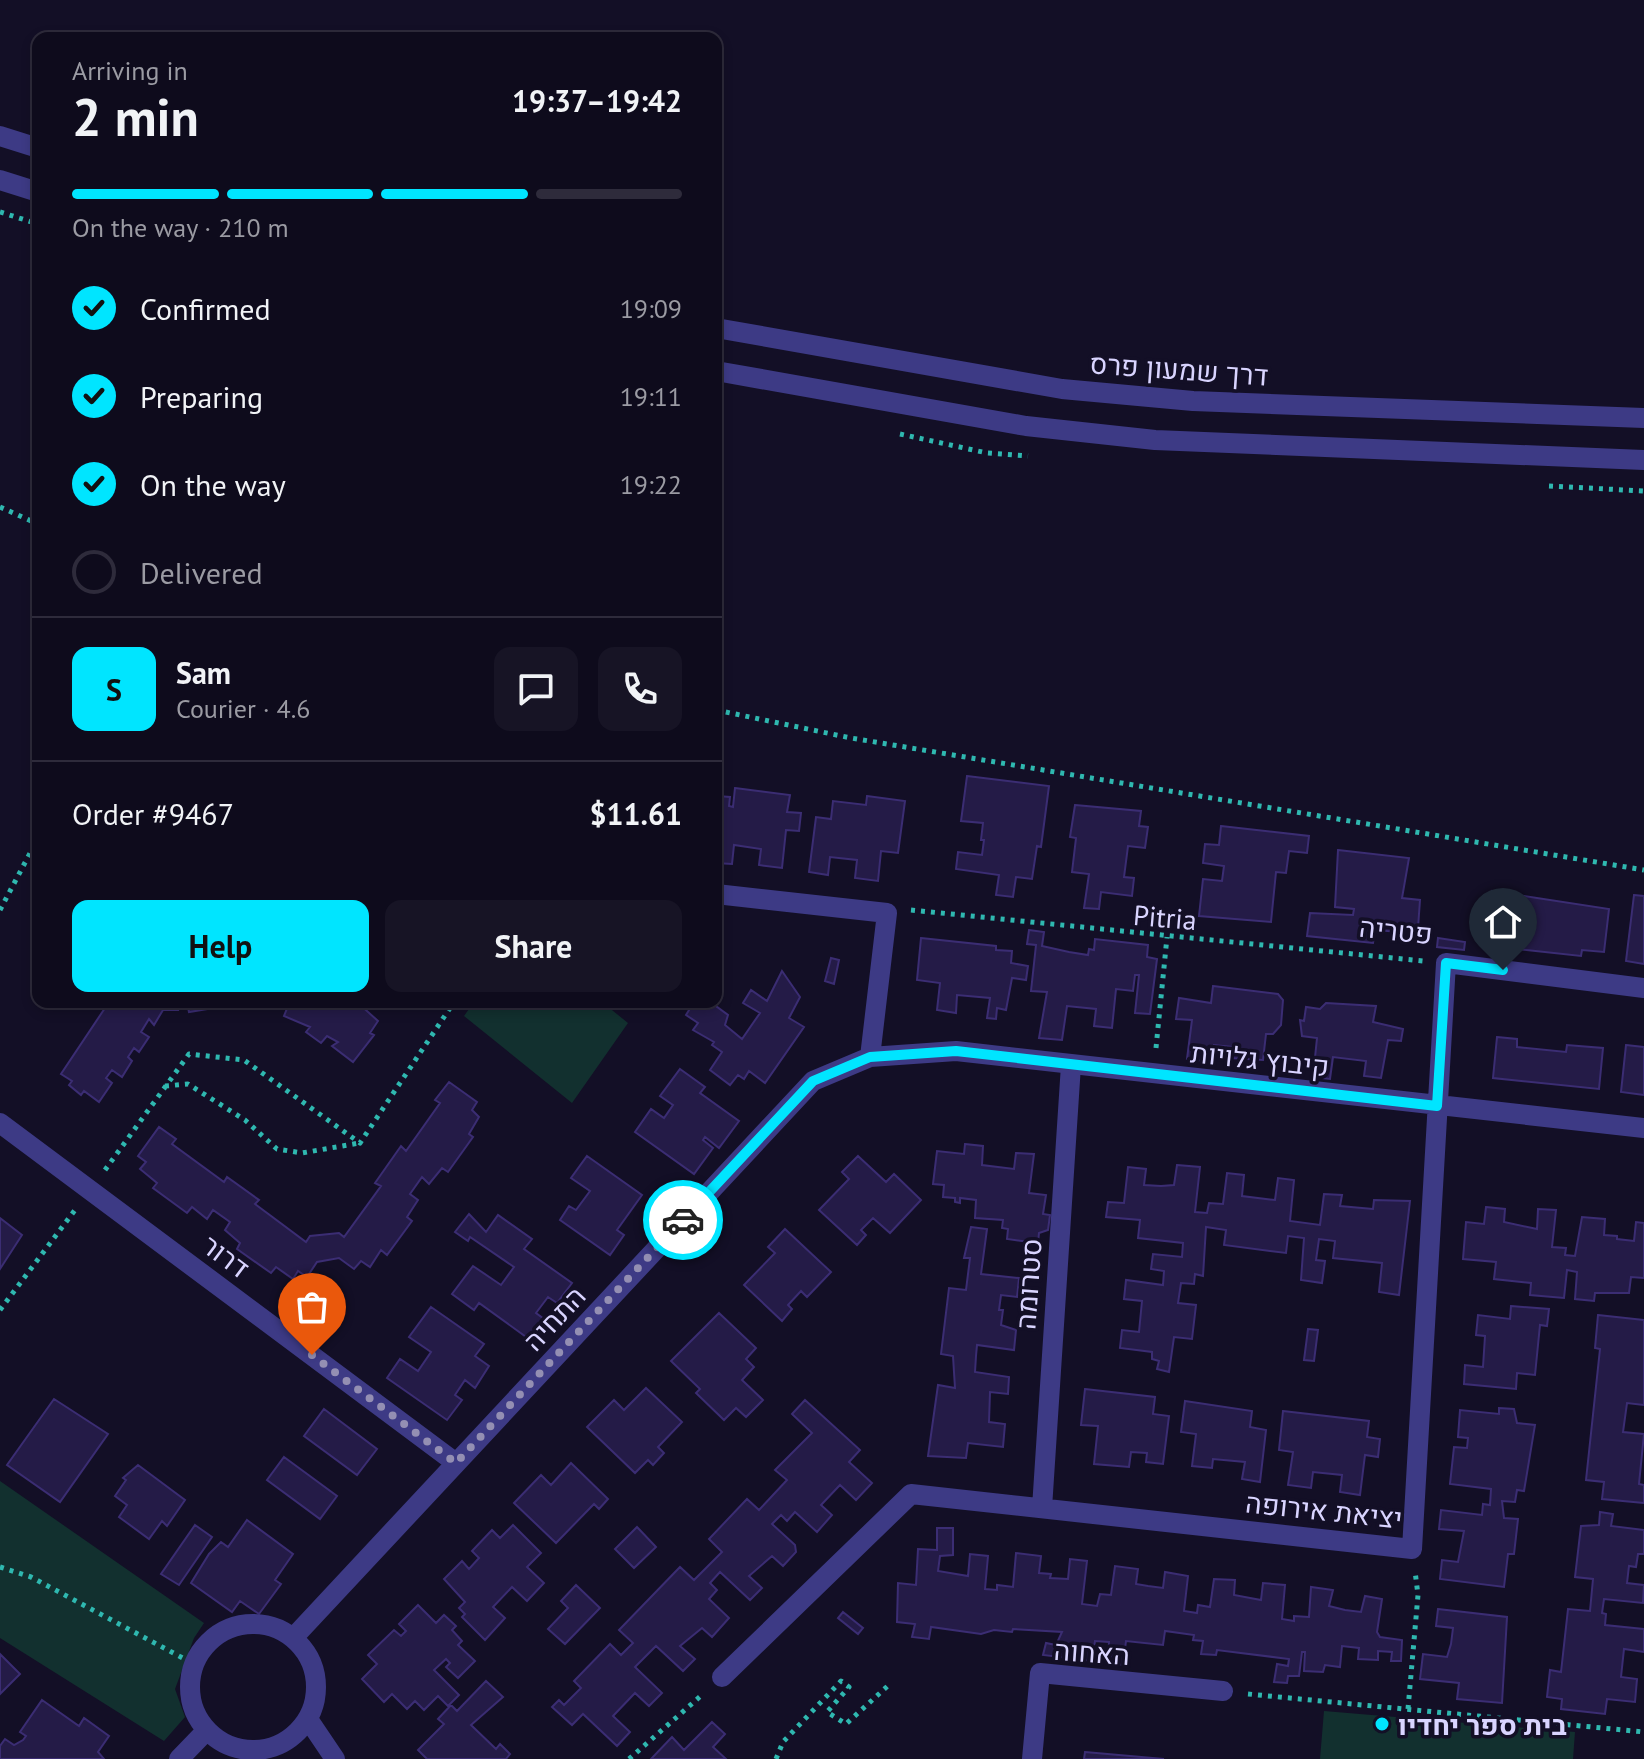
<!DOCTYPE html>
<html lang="en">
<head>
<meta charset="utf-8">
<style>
	:root { --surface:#0e0b1c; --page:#171425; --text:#f1f3f6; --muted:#9b9ba3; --line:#2e2b3b; --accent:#00e5ff }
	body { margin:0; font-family:"PT Sans",Heebo,sans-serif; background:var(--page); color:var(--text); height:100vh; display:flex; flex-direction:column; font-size:30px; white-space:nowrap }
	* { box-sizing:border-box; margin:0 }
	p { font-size:26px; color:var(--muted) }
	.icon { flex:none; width:44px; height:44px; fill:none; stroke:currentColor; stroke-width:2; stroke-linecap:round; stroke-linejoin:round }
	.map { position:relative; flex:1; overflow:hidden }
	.panel { position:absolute; left:32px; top:32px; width:690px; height:976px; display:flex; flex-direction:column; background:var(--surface); border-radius:16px; box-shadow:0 4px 12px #0003,0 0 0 2px var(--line) }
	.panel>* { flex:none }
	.pin { position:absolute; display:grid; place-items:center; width:68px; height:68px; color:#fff; margin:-82px -34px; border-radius:50% 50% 50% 0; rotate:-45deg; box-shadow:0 0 8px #0007 }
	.pin .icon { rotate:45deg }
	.courier { position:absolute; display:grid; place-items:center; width:80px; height:80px; margin:-40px; border:6px solid #00e5ff; border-radius:50%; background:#fff; color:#222; box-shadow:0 2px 10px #0007 }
	.head em { font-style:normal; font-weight:700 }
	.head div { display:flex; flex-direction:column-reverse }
	.head { display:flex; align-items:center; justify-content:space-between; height:136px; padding:0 40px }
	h1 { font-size:52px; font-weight:700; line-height:60px }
	.bar { display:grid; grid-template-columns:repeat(4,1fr); gap:12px 8px; align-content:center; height:96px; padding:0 40px }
	.bar i { height:10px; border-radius:6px; background:var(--line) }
	.bar .selected { background:var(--accent) }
	.bar p { grid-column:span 4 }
	.line { display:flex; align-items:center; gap:20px; padding:0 40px; border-top:2px solid var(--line) }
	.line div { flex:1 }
	.round { display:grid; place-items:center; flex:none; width:84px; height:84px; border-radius:16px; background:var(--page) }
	ol { padding:0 40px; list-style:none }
	li { display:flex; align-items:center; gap:24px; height:88px }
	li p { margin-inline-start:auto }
	li .icon { padding:8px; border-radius:50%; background:var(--accent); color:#111; stroke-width:4 }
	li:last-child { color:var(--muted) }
	li i { width:44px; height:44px; border:4px solid var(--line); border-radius:50% }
	.button { display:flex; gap:16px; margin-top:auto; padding:16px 40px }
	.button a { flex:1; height:92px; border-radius:16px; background:var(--accent); color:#111; font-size:32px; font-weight:700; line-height:92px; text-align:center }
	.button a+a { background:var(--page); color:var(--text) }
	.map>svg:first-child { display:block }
	.green { fill:#12302f }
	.building { fill:#241b47; stroke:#3b2d73; stroke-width:2 }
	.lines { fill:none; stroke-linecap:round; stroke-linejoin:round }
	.path { stroke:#2fb8b0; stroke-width:5; stroke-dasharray:4 6; stroke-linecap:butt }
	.minor { stroke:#3d3a85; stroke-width:20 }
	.done { stroke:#948fb3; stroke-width:8; stroke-dasharray:0 14.4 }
	.route { stroke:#00e5ff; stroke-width:10 }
	.poi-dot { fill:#00e5ff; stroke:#130f26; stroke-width:3 }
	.labels { text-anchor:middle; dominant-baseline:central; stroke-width:7; stroke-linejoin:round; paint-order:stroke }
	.street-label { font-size:28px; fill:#d9d4ff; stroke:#130f26 }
	.poi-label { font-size:28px; font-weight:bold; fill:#d9d4ff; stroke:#130f26; text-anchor:start }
</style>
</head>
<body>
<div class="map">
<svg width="1644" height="1759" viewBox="0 0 1644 1759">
	<rect width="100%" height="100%" fill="#130f26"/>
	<!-- green -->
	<path class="green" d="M474,1002H602L628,1023L572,1103L464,1016Z
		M0,1481L204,1623L194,1638L175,1689L185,1717L164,1741L0,1638Z
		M1324,1711L1575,1732L1573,1759H1320Z"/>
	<!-- building -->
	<path class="building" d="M967,776L1049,786L1041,847L1037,846L1032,879L1016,877L1013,897L996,895L999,875L956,869L958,852L982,855L984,840H981L983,823L961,821Z
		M735,788L790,795L787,812L801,813L799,831L786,830L782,868L759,865L761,849L734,845L732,864L716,863L718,796L730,797L729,806L733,807Z
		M867,796L905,801L898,853L881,851L878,881L855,878L857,860L830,857L828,875L809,872L816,817L831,819L833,801L866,805Z
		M1075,805L1141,811L1139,826L1148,827L1145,848L1128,846L1124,877L1134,878L1132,896L1101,892L1099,909L1084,908L1089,874L1072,872L1076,838L1070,837Z
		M1221,826L1309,836L1307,853L1289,851L1286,873L1276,872L1271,922L1199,916L1203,879L1222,881L1224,866L1203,863L1205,844L1219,845Z
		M1338,850L1409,858L1402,898L1420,900L1418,928L1399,926V932L1375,930L1373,943L1307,936L1310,913L1353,915L1354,909L1335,907Z
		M1492,891L1609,909L1604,952L1582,950L1581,956L1491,946Z
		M1634,895L1644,896V964L1626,961Z
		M1029,930L1044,932L1042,946L1069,952L1088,955L1089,949L1094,950L1095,939L1148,945L1147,957L1157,959L1150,1014L1135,1013L1139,975H1135L1133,991L1116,989L1112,1028L1094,1026L1096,1009L1067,1006L1062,1040L1039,1038L1047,992L1031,991L1036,945L1027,944Z
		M921,938L996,946V950L1012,951L1011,963L1028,966L1026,980L1012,978L1006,1010L997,1008L996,1019L987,1018L990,998L957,995L956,1013L937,1010L940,983L917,980Z
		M1438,938L1465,942L1464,950L1437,947Z
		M831,958L839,960L834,984L825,981Z
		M782,971L800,997L789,1018L804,1027L765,1083L749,1071L744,1079L738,1075L730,1085L710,1070L722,1052L712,1045L714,1042L693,1030L698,1023L686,1015L694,1002L711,1007L713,1004L728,1015L725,1025L742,1039L760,1013L743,1003L751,990L767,1001Z
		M1213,986L1278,994L1283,1000L1281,1025L1273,1034H1266L1263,1060L1230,1058L1232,1047L1214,1045L1212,1062L1187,1059L1192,1020L1176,1019L1179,998L1211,1003Z
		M109,1002H216L207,1004L208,1009L189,1012L187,1003L177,1004L178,1010H163L154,1025L149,1019L141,1032L149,1037L139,1052L134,1048L128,1057L132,1061L122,1077L112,1070L106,1078L112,1083L99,1102L84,1091L81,1095L69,1085L72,1081L61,1074Z
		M218,1002H237L238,1004L219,1008Z
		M282,1002H357L378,1021L370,1033L374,1035L353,1062L332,1046L338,1042L327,1036L321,1043L306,1032L310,1027L284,1016L288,1006Z
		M1326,1003L1376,1006L1373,1022L1403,1029L1401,1041L1388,1040L1381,1078L1364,1076L1366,1061L1333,1057L1330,1079L1313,1077L1317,1038L1302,1036L1300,1020L1304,1021L1306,1007L1320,1009Z
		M1497,1037L1517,1039V1047L1566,1052L1567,1045L1603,1048L1599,1089L1493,1078Z
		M1626,1045L1644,1047V1095L1621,1092Z
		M680,1069L705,1087L700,1093L739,1121L719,1148L705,1137L703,1140L713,1148L694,1174L635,1132L651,1109L664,1118L673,1105L660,1096Z
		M449,1082L477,1102L472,1110L479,1117L469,1134L473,1137L448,1172L442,1168L429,1184L422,1177L410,1194L418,1200L407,1217L412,1221L387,1255L381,1250L370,1267L361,1261L354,1269L339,1258L317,1262L307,1277L298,1271L293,1279L276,1267L271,1273L237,1249L240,1243L225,1230L230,1222L213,1210L207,1219L192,1207L187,1213L153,1188L157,1183L140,1169L146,1162L138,1156L159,1127L176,1139L172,1144L224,1182L227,1177L259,1200L255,1204L306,1242L310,1236L339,1233L344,1237L381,1186L375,1183L401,1146L406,1151L440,1103L435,1100Z
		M965,1144L983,1146L982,1165L1014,1169L1016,1153L1034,1154L1029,1193L1046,1195L1043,1214L1050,1215L1048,1230L1039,1233L1038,1243L1007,1239L1008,1229L1002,1228L1003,1220L975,1218L976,1200L960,1198V1203L955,1202V1198L943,1197L944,1185L933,1184L937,1151L964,1154Z
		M587,1156L642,1195L617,1230L624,1235L610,1255L560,1220L569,1206L576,1210L590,1191L571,1178Z
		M858,1156L886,1182L894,1174L921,1200L890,1233L873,1218L861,1230L866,1235L857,1245L819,1210L849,1179L842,1172Z
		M1177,1165L1200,1167L1195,1212L1207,1213L1209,1203L1223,1204L1227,1173L1244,1175L1242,1196L1275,1200L1278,1178L1294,1180L1290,1221L1320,1225L1324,1194L1342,1195L1340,1206L1373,1209L1374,1200L1410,1201L1399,1295L1379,1292L1382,1263L1333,1258L1335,1241L1319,1239L1316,1260L1325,1261L1322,1283L1301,1280L1304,1238L1288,1236L1286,1253L1224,1245L1226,1230L1206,1227L1203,1276L1195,1274L1194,1284L1181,1283L1178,1303L1196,1305L1192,1339L1174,1337L1169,1372L1157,1369L1159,1361L1152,1359V1352L1120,1348L1122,1330L1139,1332L1142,1301L1124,1299L1126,1280L1163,1285L1164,1271L1151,1269L1153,1254L1182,1257L1183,1243L1138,1238L1140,1220L1106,1217L1108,1202L1124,1203L1128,1167L1146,1169L1144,1185L1161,1186L1174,1185Z
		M1486,1207L1505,1209L1504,1222L1537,1229L1538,1209L1556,1210L1552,1247L1566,1248L1565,1255L1575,1256L1582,1217L1605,1219L1604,1235L1617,1236V1239L1634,1241L1636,1222L1644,1223V1278L1631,1277L1629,1293H1595L1594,1301L1575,1299L1577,1272L1567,1270L1564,1298L1530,1295L1531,1283L1494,1279L1496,1262L1463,1259L1466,1222L1484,1224Z
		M469,1214L486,1232L498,1215L532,1239L524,1249L572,1283L557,1303L548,1297L536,1313L544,1319L529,1339L479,1303L474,1310L452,1294L473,1266L501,1285L514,1267L470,1237L468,1241L455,1232Z
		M0,1218L22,1235L0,1269Z
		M971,1227L987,1229L981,1274L1019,1278L1017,1297L1001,1295L999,1310H1003L1001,1325L1016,1330L1014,1350L977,1345L976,1356L975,1372L1009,1377L1008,1394L990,1392L989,1422L1005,1424L1003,1447L968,1443L966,1458L928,1456L938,1385L955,1388L953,1356L941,1354L949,1288L966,1290L970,1258H964Z
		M785,1229L831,1272L807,1297L801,1291L788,1305L792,1309L782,1321L744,1285L775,1253L768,1247Z
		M1511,1306L1549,1309L1547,1326L1540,1325L1535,1375L1517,1373L1516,1389L1464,1384L1465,1365L1483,1367L1485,1336L1476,1335L1478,1315L1510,1319Z
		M431,1307L484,1344L475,1356L489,1366L475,1388L465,1380L455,1395L462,1400L447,1420L387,1378L400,1359L418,1371L431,1352L409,1337Z
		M719,1313L756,1348L746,1359L754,1367L742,1380L763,1400L746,1417L736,1408L724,1420L696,1393L700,1389L671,1361Z
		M1598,1315L1644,1320V1405L1627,1403L1623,1432L1644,1434L1639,1484L1644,1485V1503L1602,1499L1604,1482L1586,1480L1600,1349L1595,1348Z
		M1308,1329L1318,1330L1314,1361L1304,1360Z
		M646,1388L682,1422L658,1447L664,1453L653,1465L648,1460L635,1473L587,1427L614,1400L624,1410Z
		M1085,1389L1155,1397L1153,1414L1169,1416L1163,1464L1146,1462L1147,1453L1131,1452L1129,1467L1094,1464L1098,1426L1081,1425Z
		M54,1399L108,1434L60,1502L7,1465Z
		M805,1400L860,1450L849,1462L872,1483L856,1500L840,1485L821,1505L832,1515L817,1532L795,1512L787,1521L781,1515L772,1524L795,1545L796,1552L783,1566L772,1556L749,1576L762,1588L750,1600L720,1572L710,1583L717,1590L709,1599L729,1618L712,1637L702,1628L680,1646L695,1659L683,1671L656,1646L635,1667L662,1693L649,1706L635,1693L613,1716L630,1732L617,1746L583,1714L572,1725L552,1707L559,1700L564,1705L581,1688L574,1681L610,1644L621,1655L633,1643L619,1630L680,1567L694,1580L722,1552L709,1539L747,1499L759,1510L787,1480L775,1470L812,1433L792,1414Z
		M1185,1401L1252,1411L1250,1427L1266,1430L1260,1482L1242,1479L1245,1462L1213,1459L1212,1468L1192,1466L1196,1434L1181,1432Z
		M1499,1408L1514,1409L1517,1423L1535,1425L1524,1491L1517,1490L1515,1502L1502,1501L1504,1518L1518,1519L1514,1554H1508L1504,1587L1440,1579L1442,1560L1458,1562L1464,1531L1439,1529L1441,1510L1482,1515L1483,1504L1490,1505L1491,1489L1450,1484L1454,1447L1467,1448L1468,1438L1458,1437L1460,1410L1499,1414Z
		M324,1409L377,1449L357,1475L304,1436Z
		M1283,1411L1369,1421L1367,1437L1380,1439L1378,1457L1365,1455L1360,1495L1340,1492L1342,1475L1313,1472L1311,1488L1288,1485L1293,1452L1279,1450Z
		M284,1457L337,1496L320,1519L267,1480Z
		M571,1463L608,1499L599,1509L594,1504L556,1543L514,1503L541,1475L551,1485Z
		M138,1465L185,1500L167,1526L162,1521L149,1539L119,1517L127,1505L115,1496L126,1480L123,1478Z
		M1600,1512L1613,1514L1611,1526L1644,1530V1554H1638L1636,1567L1629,1566L1627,1583L1644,1585L1643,1603L1604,1599L1602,1613L1606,1614L1605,1625L1644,1629V1652L1624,1649L1621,1677L1637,1679L1635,1702L1607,1699L1605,1714L1561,1709L1562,1699L1547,1697L1550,1670L1561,1672L1568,1609L1590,1611L1593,1579L1575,1577L1581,1526L1599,1525Z
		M247,1520L293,1554L275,1580L281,1584L259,1614L240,1601L232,1612L191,1583L209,1554L221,1542L228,1547Z
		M195,1525L212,1537L179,1585L161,1574Z
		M513,1525L541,1553L527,1567L544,1583L527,1601L512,1587L493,1607L505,1618L485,1640L462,1617L465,1614L459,1608L465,1602L444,1579L462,1561L469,1569L479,1558L472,1551L492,1530L500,1538Z
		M637,1527L656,1547L634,1568L615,1549Z
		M937,1528H953V1555L940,1556L938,1571L968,1576L970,1554L988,1556L985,1589L997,1590V1585L1013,1587L1016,1553L1041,1556L1039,1573L1051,1574L1050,1578L1068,1579L1070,1559L1087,1561L1082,1604L1097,1606L1100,1594L1111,1595L1115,1566L1138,1569L1136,1584L1148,1586L1163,1588L1165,1572L1188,1576L1184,1611L1197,1613L1198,1605L1210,1607L1214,1579L1235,1580L1234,1595L1261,1600L1263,1583L1285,1585L1282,1619L1294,1621V1616L1309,1617L1311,1587L1333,1590L1329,1606L1345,1610L1361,1612L1365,1596L1382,1599L1377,1632L1380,1637L1402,1640L1401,1661H1391L1392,1652L1378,1651V1660L1358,1659L1359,1648L1342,1646L1340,1667L1325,1665L1323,1672L1304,1671L1305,1652H1302L1299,1676H1288L1287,1683L1274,1682L1277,1664L1288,1666L1289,1659L1217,1650L1216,1655L1201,1654L1203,1641L1193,1640L1194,1635L1165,1631L1163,1645L1126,1641L1123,1665L1108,1663L1109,1642L1095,1641L1092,1661L1043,1655L1046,1643L1056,1645L1062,1632L1013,1629L1012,1632L994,1630L981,1634L931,1627L929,1639L912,1637L915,1624L897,1622L898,1583L916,1585L918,1549L937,1550Z
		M576,1585L600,1608L565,1644L548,1629L568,1608L561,1601Z
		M418,1605L436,1623L444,1615L456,1626L452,1630L462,1641L458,1645L475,1661L458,1678L446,1667L450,1663L446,1659L434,1670L459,1695L448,1706L438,1696L424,1710L415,1701L407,1709L392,1694L384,1702L362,1679L377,1664L368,1655L394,1630L401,1636L406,1631L399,1624Z
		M1438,1609L1507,1617L1502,1703L1457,1699L1459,1683L1420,1679L1423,1654L1447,1657L1451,1644L1453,1628L1436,1626Z
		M843,1612L863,1628L858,1634L838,1618Z
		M0,1654L20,1674L0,1694Z
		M486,1681L503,1697L471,1725L496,1749L500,1744L510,1754L506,1759H427L418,1750L444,1724L438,1719L451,1705L457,1711Z
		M42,1700L79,1726L84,1718L109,1736L98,1752L104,1759H0V1746L5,1739L14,1745L23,1740L26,1736L20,1732Z
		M712,1722L725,1734L713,1747L726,1759H651L672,1737L684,1750Z
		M1085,1752L1164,1759H1084Z"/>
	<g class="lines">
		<!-- path -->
		<path class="path" d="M0,212L38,224
			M900,434L987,453L1028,456
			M1549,486L1644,491
			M0,507L38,524
			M716,710L851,738L1644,870
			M0,910L38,838
			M911,910L1423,961
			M1156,1048L1167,937
			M165,1086L188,1084L245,1120L277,1149L302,1153L359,1143
			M105,1170L189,1054L244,1060L360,1143L454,1002
			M0,1310L75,1210
			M0,1567L31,1577L194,1664
			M1248,1694L1644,1732
			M1408,1709L1418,1595L1415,1571
			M629,1759L703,1694
			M776,1759L783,1742L841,1681L849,1687L827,1712L846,1724L891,1683"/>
		<!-- minor -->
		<path class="minor" d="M0,136L38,148
			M0,180L38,192
			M716,328L1062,389L1193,401L1644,418
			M716,371L1026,426L1155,440L1644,460
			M716,894L887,913L870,1057
			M0,1123L456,1463
			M1042,1508L1071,1065
			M190 1687a63 63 0 1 1 126 0a63 63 0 1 1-126 0Z
			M293,1638L813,1081L870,1057L956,1051L1644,1128
			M722,1677L911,1494L1412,1549L1446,963L1644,988
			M308,1719L335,1759
			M179,1759L207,1730
			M1032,1759L1040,1673L1223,1691"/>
	</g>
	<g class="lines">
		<!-- done -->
		<path class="done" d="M312,1355L456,1463L683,1220"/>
		<!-- route -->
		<path class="route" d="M683,1220L813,1081L870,1057L956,1051L1437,1106L1446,963L1503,970"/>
	</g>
	<!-- markers -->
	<circle class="poi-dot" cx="1382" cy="1724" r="8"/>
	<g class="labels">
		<!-- street labels -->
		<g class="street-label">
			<text transform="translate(1179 369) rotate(4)">דרך שמעון פרס</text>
			<text transform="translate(1165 917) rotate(5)">Pitria</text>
			<text transform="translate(1396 930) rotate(6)">פטריה</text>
			<text transform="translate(1260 1059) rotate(6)">קיבוץ גלויות</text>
			<text transform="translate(226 1256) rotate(37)">דרור</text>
			<text transform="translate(1028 1284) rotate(-86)">סטרומה</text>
			<text transform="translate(554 1318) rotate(-47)">התחיה</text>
			<text transform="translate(1324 1510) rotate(6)">יציאת אירופה</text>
			<text transform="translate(1092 1652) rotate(4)">האחוה</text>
		</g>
		<!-- poi labels -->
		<g class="poi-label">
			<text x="1398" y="1724">בית ספר יחדיו</text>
		</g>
	</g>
</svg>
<div class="pin" style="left:312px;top:1355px;background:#ea580c"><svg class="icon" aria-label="bag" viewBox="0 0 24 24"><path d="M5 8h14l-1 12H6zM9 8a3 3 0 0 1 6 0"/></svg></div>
<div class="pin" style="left:1503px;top:970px;background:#1f2937"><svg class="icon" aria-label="home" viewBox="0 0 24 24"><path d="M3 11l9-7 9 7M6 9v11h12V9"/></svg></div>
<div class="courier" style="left:683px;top:1220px"><svg class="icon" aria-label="car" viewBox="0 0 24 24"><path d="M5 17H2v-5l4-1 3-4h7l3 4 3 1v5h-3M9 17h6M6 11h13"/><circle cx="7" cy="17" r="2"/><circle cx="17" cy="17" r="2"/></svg></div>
<section class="panel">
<div class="head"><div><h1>2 min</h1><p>Arriving in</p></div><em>19:37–19:42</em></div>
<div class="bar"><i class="selected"></i><i class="selected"></i><i class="selected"></i><i></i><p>On the way · 210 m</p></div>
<ol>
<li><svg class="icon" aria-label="check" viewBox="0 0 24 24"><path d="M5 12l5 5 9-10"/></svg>Confirmed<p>19:09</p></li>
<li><svg class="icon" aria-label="check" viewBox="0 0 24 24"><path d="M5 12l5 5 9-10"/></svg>Preparing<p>19:11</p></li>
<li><svg class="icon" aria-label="check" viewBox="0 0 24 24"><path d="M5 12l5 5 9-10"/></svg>On the way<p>19:22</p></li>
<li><i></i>Delivered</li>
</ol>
<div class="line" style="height:144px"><b class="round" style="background:var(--accent);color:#111">S</b><div><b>Sam</b><p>Courier · 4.6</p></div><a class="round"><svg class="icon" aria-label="chat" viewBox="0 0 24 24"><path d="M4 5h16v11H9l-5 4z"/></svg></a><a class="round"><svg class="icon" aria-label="phone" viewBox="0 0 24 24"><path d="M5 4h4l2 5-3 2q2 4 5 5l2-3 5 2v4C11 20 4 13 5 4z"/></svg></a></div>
<div class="line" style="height:104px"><div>Order #9467</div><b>$11.61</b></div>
<div class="button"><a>Help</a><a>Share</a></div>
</section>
</div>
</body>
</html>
